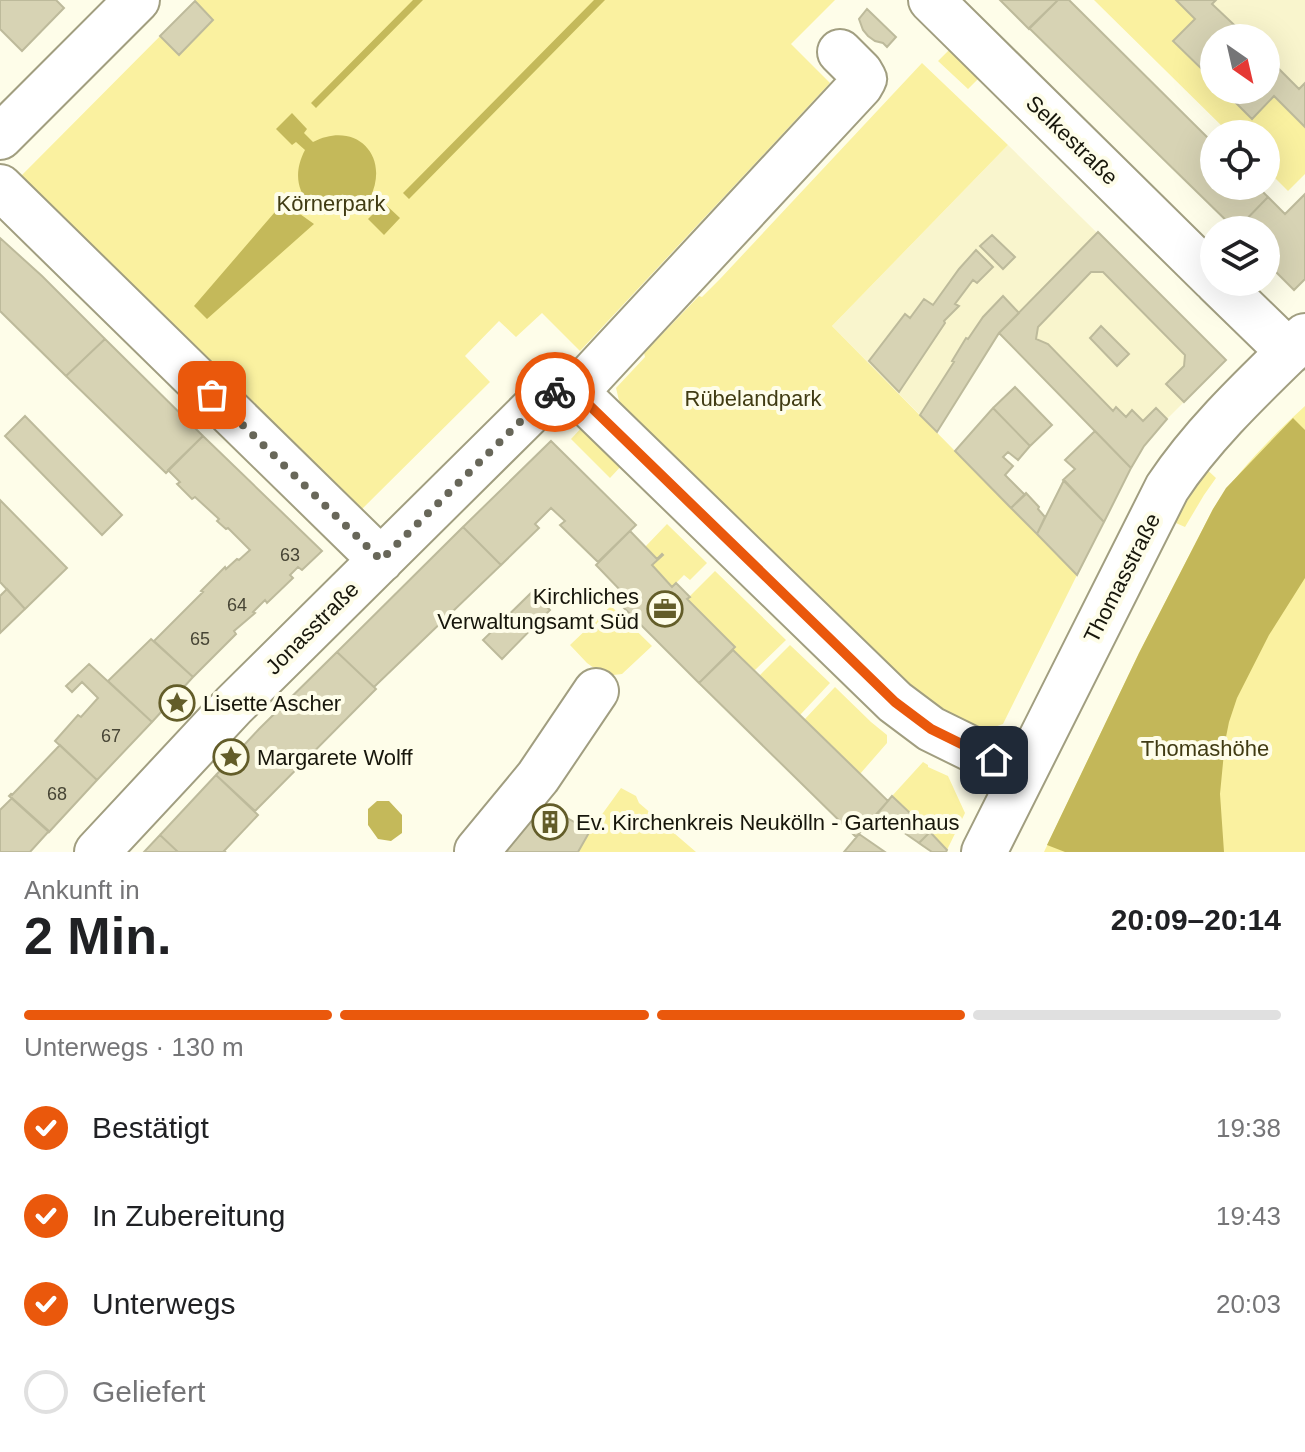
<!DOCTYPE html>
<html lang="de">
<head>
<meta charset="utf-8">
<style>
	:root { --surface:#fff; --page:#f6f6f6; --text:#202124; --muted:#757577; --line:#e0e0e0; --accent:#ea580c }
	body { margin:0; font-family:Arial,sans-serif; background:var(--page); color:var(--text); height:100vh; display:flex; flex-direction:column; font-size:30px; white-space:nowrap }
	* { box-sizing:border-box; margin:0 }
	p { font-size:26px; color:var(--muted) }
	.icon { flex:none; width:44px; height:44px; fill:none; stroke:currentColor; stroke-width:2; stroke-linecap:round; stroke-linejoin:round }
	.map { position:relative; height:852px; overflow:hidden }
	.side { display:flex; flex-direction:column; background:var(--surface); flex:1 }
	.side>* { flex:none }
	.needle { width:52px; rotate:146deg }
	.tools { position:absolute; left:1200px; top:24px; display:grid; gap:16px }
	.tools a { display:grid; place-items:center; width:80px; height:80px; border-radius:50%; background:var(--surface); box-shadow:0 8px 32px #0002; font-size:40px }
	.pin { position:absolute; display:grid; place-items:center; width:68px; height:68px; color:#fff; margin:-34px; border-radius:16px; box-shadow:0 4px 12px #0006 }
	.courier { position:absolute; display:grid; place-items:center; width:80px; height:80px; margin:-40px; border:6px solid #ea580c; border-radius:50%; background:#fff; color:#222; box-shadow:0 2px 10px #0007 }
	.summary em { font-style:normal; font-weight:700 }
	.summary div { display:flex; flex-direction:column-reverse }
	.summary { display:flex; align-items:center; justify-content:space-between; height:136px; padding:0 24px }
	h1 { font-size:52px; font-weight:700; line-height:60px }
	.bar { display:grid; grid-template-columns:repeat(4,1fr); gap:12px 8px; align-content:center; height:96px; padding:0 24px }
	.bar i { height:10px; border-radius:6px; background:var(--line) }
	.bar .active { background:var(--accent) }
	.bar p { grid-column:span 4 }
	ol { padding:0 24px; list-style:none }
	li { display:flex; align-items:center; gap:24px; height:88px }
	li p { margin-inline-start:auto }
	li .icon { padding:8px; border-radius:50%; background:var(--accent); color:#fff; stroke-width:4 }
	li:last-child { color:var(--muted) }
	li i { width:44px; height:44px; border:4px solid var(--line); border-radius:50% }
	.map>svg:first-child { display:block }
	.built { fill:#f9f5cd }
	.green { fill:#faf1a0 }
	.forest { fill:#c3b759 }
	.water { fill:#c4b95a }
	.building { fill:#d7d3b4; stroke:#bdba9b; stroke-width:2 }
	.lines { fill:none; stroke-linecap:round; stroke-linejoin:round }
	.minor-casing { stroke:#a19e80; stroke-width:48 }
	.minor { stroke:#fff; stroke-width:44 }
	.done { stroke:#686759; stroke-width:8; stroke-dasharray:0 14.4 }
	.route { stroke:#ea580c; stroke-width:10 }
	.labels { text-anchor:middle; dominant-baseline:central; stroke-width:8; stroke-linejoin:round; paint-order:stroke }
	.number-label { font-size:18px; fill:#474535 }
	.street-label { font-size:22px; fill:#17160b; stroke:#fefde9 }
	.park-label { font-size:22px; fill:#403b13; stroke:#fefde9 }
	.poi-label { font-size:22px; fill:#17160b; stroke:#fefde9; text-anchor:start }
</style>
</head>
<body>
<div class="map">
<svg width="1305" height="852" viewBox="0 0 1305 852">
	<rect width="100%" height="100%" fill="#fefde9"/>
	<!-- built -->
	<path class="built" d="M1176,0H1305V127L1252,119L1223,90H1266V38H1214V81L1173,41L1195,19Z
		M1008,145L1226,360L1167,419L1144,446L1131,468L999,334L937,432L832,326Z"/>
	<!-- green -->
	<path class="green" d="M196,0H835L791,44L830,83L580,351L542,313L516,337L499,321L465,356L490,382L358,513L18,179Z
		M1094,0H1176L1195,19L1173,41L1214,81V90H1223L1252,118L1274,96L1305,127V174L1288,191L1266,169V134H1230Z
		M950,49L980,77L968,89L938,61Z
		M922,63L1008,145L832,326L1077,575L1003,724L971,735L946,722L623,417L616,388L645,357L644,353L699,296L702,297L720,279Z
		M1305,406V852H1044L1139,653L1213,509C1237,472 1273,435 1305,406Z
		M583,426L623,464L610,478L571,439Z
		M1202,465L1216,478L1204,495L1185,527L1169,520Z
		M667,524L707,563L690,580L684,575L672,587L652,565L658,559L645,547Z
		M715,571L786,640L754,671L733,650L734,647L687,599Z
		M611,606L652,646L622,674L605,676L587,663L570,645Z
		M790,645L830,683L800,715L759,676Z
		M835,687L871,722L887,735V743L860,774L804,720Z
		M923,762L928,765V767L948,776L965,813L947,850L892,796Z
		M621,788L636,796L639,803L696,852H578L590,831Z"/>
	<!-- forest -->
	<path class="forest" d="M1293,418L1305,430V578L1269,635L1237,698L1229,722L1225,742L1220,794L1224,852H1065L1047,845L1139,653L1213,509L1226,488Z"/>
	<!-- water -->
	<path class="water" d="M413,0H423L316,108L311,103Z
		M594,0H605L409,199L403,193Z
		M292,113L307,129L304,133L313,142C355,120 391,155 370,198L379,207L384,203L400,218L384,235L368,219L372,215L362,206C320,228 282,193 305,150L296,142L292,145L276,129Z
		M287,198L300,214L314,224L207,319L194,306Z
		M377,801H389L402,815V833L391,841L378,839L368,825V809Z"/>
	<!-- building -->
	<path class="building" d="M0,0H56L64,8L22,51L0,29Z
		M1000,0H1058L1029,29Z
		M1058,0H1069L1214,144V186H1257L1268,197L1236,230L1029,28Z
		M1176,0H1216L1212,4L1248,38H1214V81L1173,41L1195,19Z
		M195,1L213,20L179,55L160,36Z
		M867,9L896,37L887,47L883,43L875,41L868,36L863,30L859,19Z
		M1266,56L1299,89L1305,83V127L1274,96L1252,119L1223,90H1266Z
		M1305,194V279L1294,290L1266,262V230H1236L1268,197L1285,214Z
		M1098,232L1226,360L1184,402L1166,384L1184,366L1185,355L1103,272H1091L1038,327L1036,339L1048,344L1113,411L1116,407L1126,417L1132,410L1143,421L1156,408L1167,419L1144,446L1131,468L999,333Z
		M992,235L1015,257L1003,269L980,246Z
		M0,238L42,276L105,339L66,376L0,311Z
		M976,250L993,267L977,283L973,280L955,304L959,306L944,321L945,323L899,392L869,361L905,314L910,318L924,299L933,305L959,269Z
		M1003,296L1019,313L999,333L937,432L920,415L954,362L952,361L966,338L968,339L983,317Z
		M1101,326L1129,354L1117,366L1090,338Z
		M105,339L203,436L166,473L66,376Z
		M1015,387L1052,425L1030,446L993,408Z
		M993,408L1030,446L1018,460L1008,452L1003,457L1013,466L1005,475L1025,495L1011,508L955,451Z
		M25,416L122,515L102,535L5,436Z
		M1095,431L1131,468L1104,522L1063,480L1075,469L1065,460Z
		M203,436L322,551L302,570L298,567L290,575L293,578L267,603L265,600L253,612L255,613L234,631L236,634L193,677L154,641L203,592L201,591L225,567L226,569L237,559L239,560L250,550L228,528L226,529L217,521L219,519L195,497L192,499L177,484L180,482L168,470Z
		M551,441L636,525L598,562L560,525L565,521L551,508L535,524L539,528L501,565L463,527Z
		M1064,480L1104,522L1077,575L1037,534Z
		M1026,493L1039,507L1038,509L1045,517L1037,534L1011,508Z
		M0,500L67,568L25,609L0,582Z
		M463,527L501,565L374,687L376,689L337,652Z
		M630,531L657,559L662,554L663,555L652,565L672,587L676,583L690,597L687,599L735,647L699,683L616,600L623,593L596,565Z
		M7,589L25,609L0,633V596Z
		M532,592L550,610L502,659L483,640Z
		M151,639L193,677L152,722L108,681Z
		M733,650L888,801L856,837L699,683Z
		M337,652L376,689L255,811L216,775L259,729Z
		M89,664L152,722L97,780L55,741L78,715L81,717L98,698L82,682L72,692L66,686Z
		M60,745L97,780L49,832L9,796L11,794L12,795Z
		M216,775L258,815L224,851L226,852H178L160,835Z
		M892,796L930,832L919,843L877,814Z
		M12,798L49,831L30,852H0V810Z
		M547,800L544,805L590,831L578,852H497Z
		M930,832L947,850L946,852H932L919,843Z
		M859,834L885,852H844Z
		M160,835L178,852H144Z"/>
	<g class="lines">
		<defs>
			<path id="minor" d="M931,0L1214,279
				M0,137L137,0
				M0,187L381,560
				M1217,282L1289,352
				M574,394L860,86L864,79L860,72L840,52
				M477,851L538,777L596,691
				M97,852L234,705L546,396L561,390L574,394L588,404L895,702L931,729L994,760L1020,780
				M984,852L1167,488C1204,432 1257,383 1305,336"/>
		</defs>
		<!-- minor casing -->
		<use href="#minor" class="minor-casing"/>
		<!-- minor -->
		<use href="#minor" class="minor"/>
	</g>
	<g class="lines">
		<!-- done -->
		<path class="done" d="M212,395L381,560L546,396L555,392"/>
		<!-- route -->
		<path class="route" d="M555,392C567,387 578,397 588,404L895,702L931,729L994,760"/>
	</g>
	<!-- icons -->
	<defs>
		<symbol id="office-ring" viewBox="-11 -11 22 22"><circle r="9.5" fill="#fefde9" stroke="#635d29" stroke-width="1.5"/><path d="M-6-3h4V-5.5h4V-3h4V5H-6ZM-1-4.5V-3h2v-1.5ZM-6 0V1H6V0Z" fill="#635d29"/></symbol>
		<symbol id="sight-ring" viewBox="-11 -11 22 22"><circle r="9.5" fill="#fefde9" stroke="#635d29" stroke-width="1.5"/><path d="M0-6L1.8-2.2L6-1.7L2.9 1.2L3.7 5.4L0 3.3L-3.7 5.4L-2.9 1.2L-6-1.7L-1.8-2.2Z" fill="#635d29"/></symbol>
		<symbol id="building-ring" viewBox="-11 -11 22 22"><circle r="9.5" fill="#fefde9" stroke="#635d29" stroke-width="1.5"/><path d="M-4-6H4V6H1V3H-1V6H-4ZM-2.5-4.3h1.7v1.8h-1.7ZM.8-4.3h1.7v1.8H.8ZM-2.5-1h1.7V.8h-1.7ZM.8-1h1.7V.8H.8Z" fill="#635d29"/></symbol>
	</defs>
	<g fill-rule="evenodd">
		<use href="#office-ring" x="645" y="589" width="40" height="40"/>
		<use href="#sight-ring" x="157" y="683" width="40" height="40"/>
		<use href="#sight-ring" x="211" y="737" width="40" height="40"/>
		<use href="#building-ring" x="530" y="802" width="40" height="40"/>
	</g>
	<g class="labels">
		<!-- number labels -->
		<g class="number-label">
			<text x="290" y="555">63</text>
			<text x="237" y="605">64</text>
			<text x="200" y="639">65</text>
			<text x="111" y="736">67</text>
			<text x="57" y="794">68</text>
		</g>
		<!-- street labels -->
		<g class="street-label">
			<text transform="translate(1072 140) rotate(44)">Selkestraße</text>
			<text transform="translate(1122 578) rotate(-63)">Thomasstraße</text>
			<text transform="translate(312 628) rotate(-45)">Jonasstraße</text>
		</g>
		<!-- park labels -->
		<g class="park-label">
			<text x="331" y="203">Körnerpark</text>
			<text x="753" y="398">Rübelandpark</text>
			<text x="1205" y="748">Thomashöhe</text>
		</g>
		<!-- poi labels -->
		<g class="poi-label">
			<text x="639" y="596" text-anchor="end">Kirchliches<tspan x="639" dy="25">Verwaltungsamt Süd</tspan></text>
			<text x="203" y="703">Lisette Ascher</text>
			<text x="257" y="757">Margarete Wolff</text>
			<text x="576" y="822">Ev. Kirchenkreis Neukölln - Gartenhaus</text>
		</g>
	</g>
</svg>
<div class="tools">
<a><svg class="needle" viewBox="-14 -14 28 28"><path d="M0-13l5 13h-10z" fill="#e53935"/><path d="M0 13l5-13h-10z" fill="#757577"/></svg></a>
<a><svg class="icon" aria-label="locate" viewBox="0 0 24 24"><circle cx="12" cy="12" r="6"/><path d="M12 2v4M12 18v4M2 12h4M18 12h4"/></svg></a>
<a><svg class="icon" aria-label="layers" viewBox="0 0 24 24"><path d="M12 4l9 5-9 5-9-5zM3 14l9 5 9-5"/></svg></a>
</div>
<div class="pin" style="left:212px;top:395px;background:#ea580c"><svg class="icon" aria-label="bag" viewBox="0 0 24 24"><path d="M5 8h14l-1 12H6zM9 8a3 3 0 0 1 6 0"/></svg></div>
<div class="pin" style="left:994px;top:760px;background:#1f2937"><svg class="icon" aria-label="home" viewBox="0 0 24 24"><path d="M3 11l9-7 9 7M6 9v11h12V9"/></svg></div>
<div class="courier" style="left:555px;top:392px"><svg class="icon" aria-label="bike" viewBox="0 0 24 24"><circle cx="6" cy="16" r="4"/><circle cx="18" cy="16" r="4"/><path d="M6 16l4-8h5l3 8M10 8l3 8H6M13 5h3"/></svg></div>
</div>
<section class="side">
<div class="summary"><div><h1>2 Min.</h1><p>Ankunft in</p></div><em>20:09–20:14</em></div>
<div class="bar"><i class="active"></i><i class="active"></i><i class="active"></i><i></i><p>Unterwegs · 130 m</p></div>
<ol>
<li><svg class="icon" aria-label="check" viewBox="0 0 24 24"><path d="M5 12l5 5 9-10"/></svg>Bestätigt<p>19:38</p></li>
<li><svg class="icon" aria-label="check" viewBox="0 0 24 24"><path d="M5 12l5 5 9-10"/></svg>In Zubereitung<p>19:43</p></li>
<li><svg class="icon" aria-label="check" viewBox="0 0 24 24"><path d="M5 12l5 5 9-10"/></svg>Unterwegs<p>20:03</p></li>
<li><i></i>Geliefert</li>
</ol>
</section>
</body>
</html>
